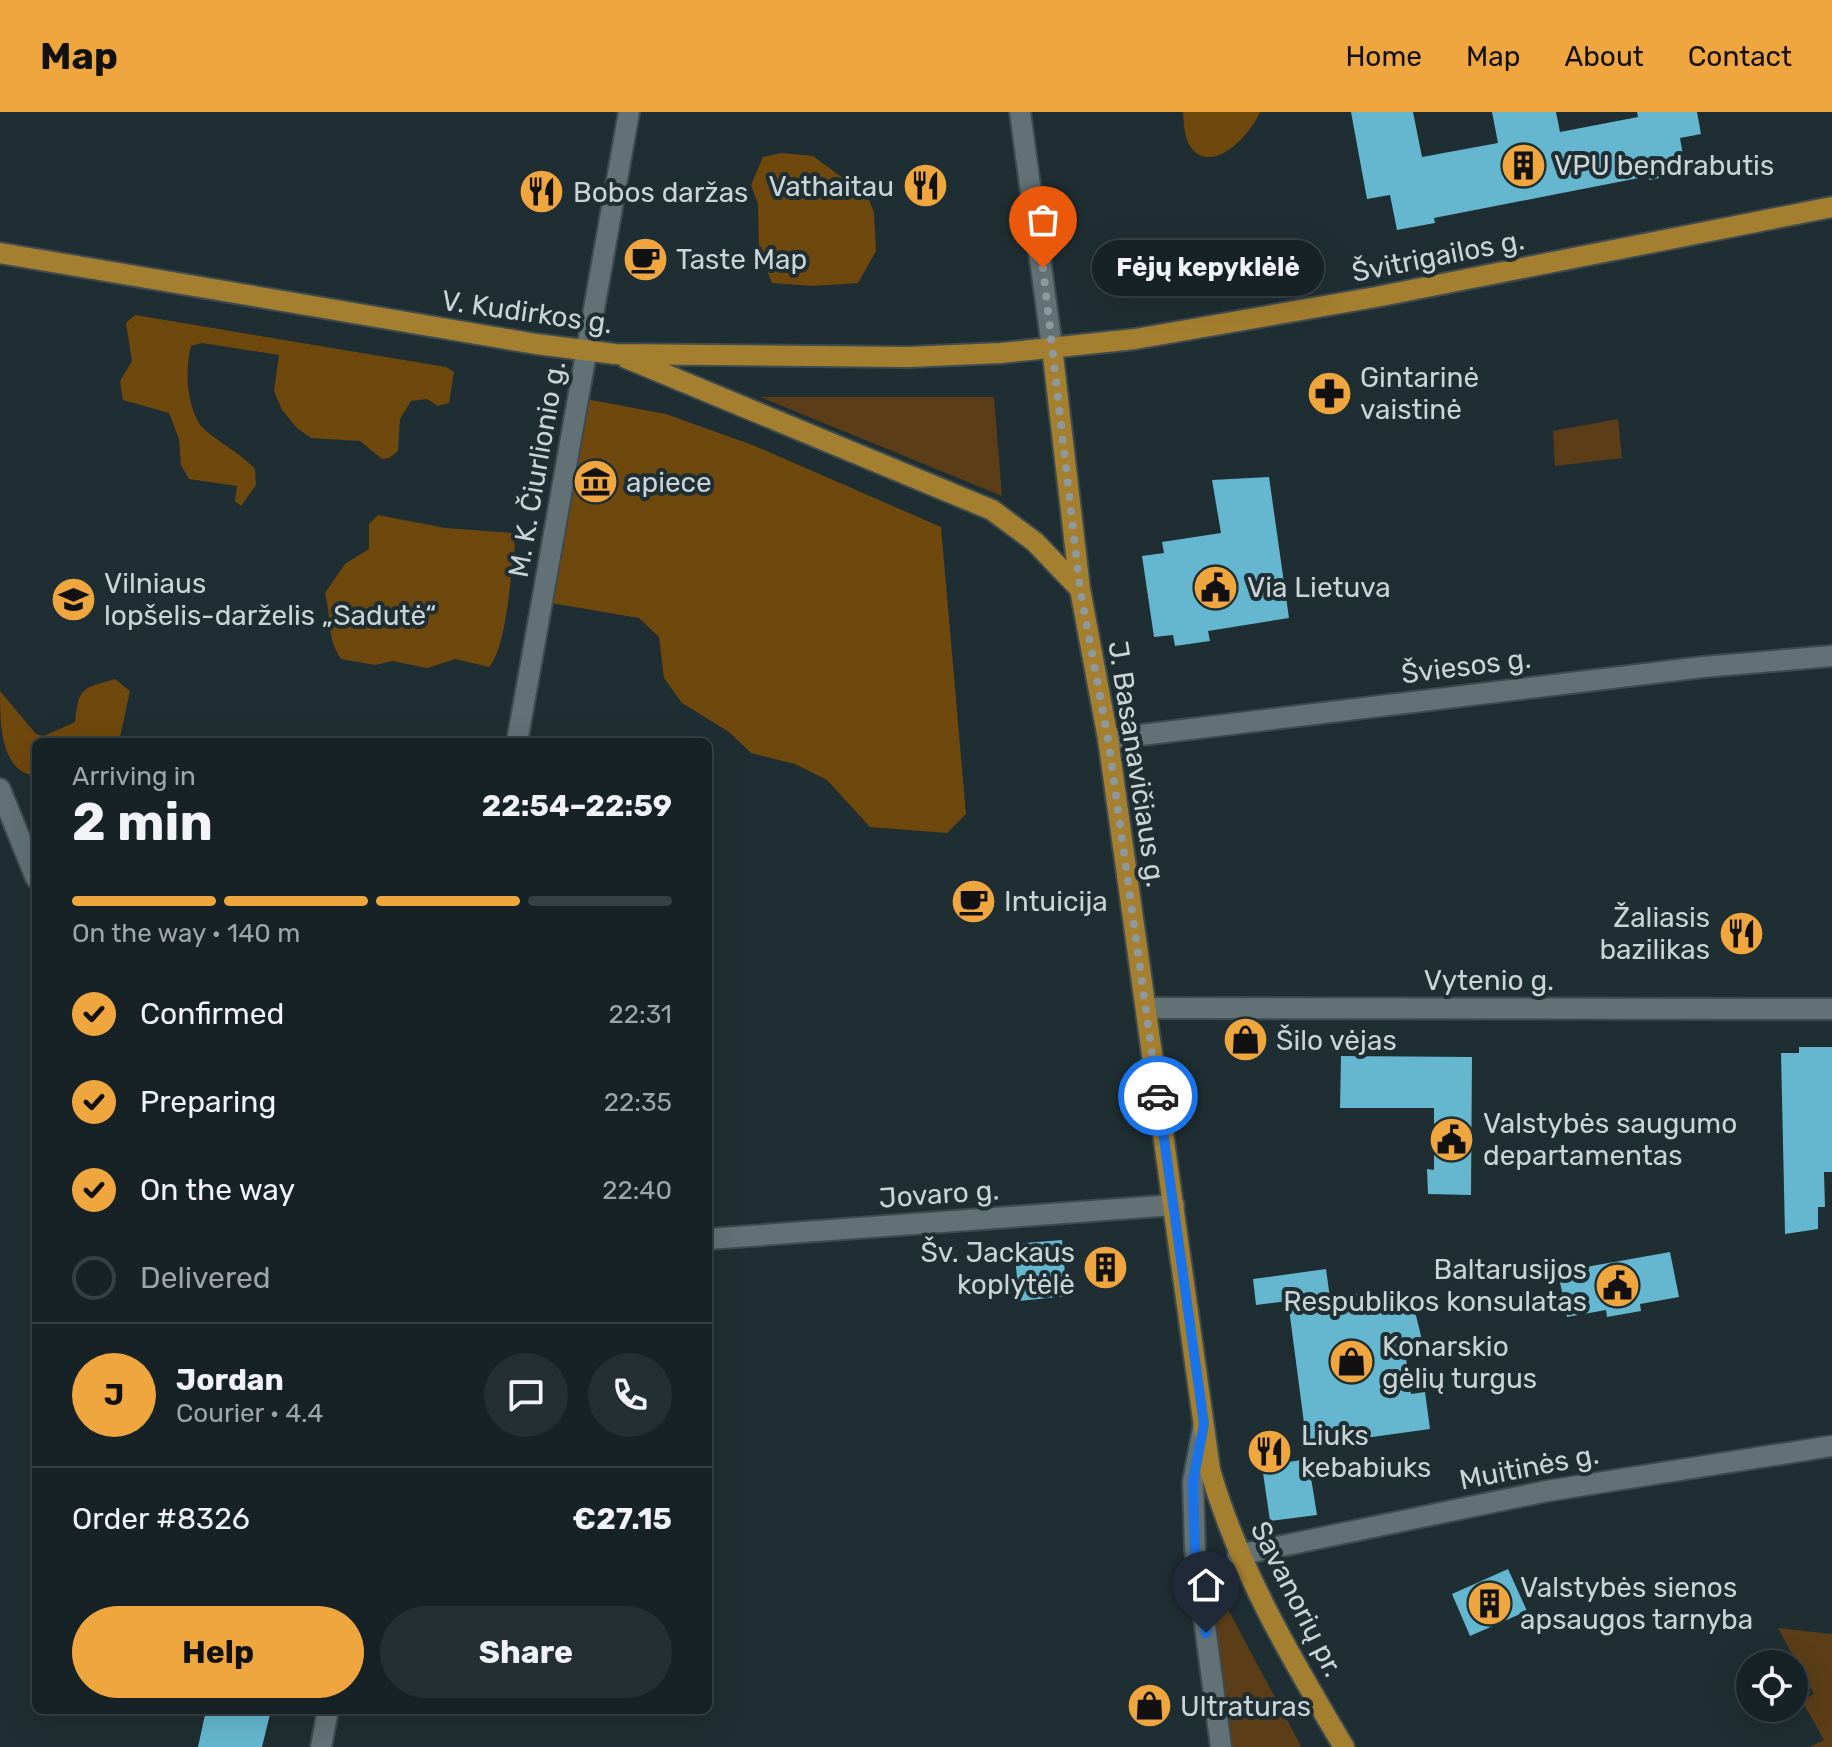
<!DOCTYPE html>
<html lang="en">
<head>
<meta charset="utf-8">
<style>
	:root { --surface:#172226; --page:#242f32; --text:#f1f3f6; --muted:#9ea4a7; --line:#363f43; --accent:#f0a63f }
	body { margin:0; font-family:Rubik,sans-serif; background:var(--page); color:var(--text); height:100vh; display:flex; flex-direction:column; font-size:30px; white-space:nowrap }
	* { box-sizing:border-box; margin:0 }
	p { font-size:26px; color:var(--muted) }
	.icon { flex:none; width:44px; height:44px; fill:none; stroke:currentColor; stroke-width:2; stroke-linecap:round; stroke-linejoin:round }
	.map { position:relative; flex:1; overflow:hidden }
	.side { position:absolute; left:32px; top:626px; width:680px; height:976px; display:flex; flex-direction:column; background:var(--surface); border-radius:12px; box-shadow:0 8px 32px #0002,0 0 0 2px var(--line) }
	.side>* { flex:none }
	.tools { position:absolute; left:1736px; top:1538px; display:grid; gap:16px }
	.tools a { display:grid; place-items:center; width:72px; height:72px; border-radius:50%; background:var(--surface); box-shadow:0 8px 32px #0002,0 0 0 2px var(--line); font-size:40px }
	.pin { position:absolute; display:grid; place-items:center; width:68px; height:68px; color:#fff; margin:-82px -34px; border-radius:50% 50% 50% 0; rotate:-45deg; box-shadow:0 0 8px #0007 }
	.pin .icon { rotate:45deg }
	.courier { position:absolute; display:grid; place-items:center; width:80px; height:80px; margin:-40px; border:6px solid #1a73e8; border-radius:50%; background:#fff; color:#222; box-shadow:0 2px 10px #0007 }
	.bubble { position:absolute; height:56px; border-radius:28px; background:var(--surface); box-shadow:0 8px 32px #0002,0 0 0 2px var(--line); font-size:26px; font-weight:700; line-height:56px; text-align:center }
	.headline em { font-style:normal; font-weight:700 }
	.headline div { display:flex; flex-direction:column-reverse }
	.headline { display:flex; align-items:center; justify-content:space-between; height:136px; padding:0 40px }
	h1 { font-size:52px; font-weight:700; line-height:60px }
	.bar { display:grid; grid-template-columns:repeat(4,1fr); gap:12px 8px; align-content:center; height:96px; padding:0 40px }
	.bar i { height:10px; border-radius:6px; background:var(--line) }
	.bar .on { background:var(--accent) }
	.bar p { grid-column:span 4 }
	.line { display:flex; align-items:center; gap:20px; padding:0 40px; border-top:2px solid var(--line) }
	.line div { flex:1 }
	.round { display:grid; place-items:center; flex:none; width:84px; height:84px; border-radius:42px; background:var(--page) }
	ol { padding:0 40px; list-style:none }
	li { display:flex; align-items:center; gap:24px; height:88px }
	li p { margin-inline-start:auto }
	li .icon { padding:8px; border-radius:50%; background:var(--accent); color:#111; stroke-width:4 }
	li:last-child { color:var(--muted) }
	li i { width:44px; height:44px; border:4px solid var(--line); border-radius:50% }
	.action { display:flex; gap:16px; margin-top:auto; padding:16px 40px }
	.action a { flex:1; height:92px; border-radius:48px; background:var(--accent); color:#111; font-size:32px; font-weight:700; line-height:92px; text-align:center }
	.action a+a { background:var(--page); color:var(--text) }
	header { display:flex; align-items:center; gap:48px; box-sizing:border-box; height:112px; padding:0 40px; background:var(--accent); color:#111 }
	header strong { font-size:38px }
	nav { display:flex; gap:44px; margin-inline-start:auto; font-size:28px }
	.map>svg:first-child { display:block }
	.green { fill:#5b3e17 }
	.forest { fill:#6f480d }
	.building { fill:#64b7ce }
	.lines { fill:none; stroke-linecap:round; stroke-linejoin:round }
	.street-casing { stroke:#3e4b4f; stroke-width:24 }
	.secondary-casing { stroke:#3e4b4f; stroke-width:24 }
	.primary-casing { stroke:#3e4b4f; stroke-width:24 }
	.street { stroke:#617176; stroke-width:20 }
	.secondary { stroke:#617176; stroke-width:20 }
	.primary { stroke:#a57f30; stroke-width:20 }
	.done { stroke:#8e999d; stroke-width:8; stroke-dasharray:0 14.4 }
	.route { stroke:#1a73e8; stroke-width:10 }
	.labels { text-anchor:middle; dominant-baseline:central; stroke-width:8; stroke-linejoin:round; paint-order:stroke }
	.poi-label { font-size:28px; fill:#cad3d6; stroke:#1f2e32; text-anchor:start }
	.street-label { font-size:28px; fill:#cad3d6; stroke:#1f2e32 }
</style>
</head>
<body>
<header>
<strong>Map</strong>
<nav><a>Home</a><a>Map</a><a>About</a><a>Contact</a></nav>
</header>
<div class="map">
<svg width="1832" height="1635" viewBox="0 0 1832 1635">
	<rect width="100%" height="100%" fill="#1f2e32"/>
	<!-- green -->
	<path class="green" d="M760,285H994L1002,384Z
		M1618,307L1622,346L1555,354L1553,319Z
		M1207,1458L1301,1634L1299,1635H1232Z
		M1778,1516L1832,1522V1635H1810L1824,1628L1802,1589L1814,1582Z"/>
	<!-- forest -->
	<path class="forest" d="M1183,0H1260C1252,20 1215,63 1192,37C1184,27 1184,12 1183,0Z
		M782,41L813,44L840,64L859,72L868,85L874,101L876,139L858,171L813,174L772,171L759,139L758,92L751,73L763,45Z
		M135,203L446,255L454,260L449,291L438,294L427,287L411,289L400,307L398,339L389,346L382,347L360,329L311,326L297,316L282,298L274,279L279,243L202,231L191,234C185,258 186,292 201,314C210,325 241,341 255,357L256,373L241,394L235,389L237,374L189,367L181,353L179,327L169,301L123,288L120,269L132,249L126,211Z
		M586,287L666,302L755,334L941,415L966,702L947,721L870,715L827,668L795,652L751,641L729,620L682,591L664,566L659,525L639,506L551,491Z
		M378,403L445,416L513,421L515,434C510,464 507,535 489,555L455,547L427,556L393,549L375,553L341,547C326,524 332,508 325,481L345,452L369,437V412Z
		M115,567L130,579L119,630H36V664C0,660 0,611 0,579L36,622L44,624L75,610C79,575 81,577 115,567Z"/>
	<!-- building -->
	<path class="building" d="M1351,0H1413L1422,45L1498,31L1492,0H1556L1560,20L1638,5L1637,0H1697L1701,22L1680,26L1686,61L1649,68V64L1434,106L1435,111L1397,118L1390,83L1367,87Z
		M1269,365L1289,506L1208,519L1210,529L1175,534L1173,523L1154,525L1142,444L1164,441L1162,430L1221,421L1212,368Z
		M1799,935H1832V1060H1824L1825,1095H1818V1117L1785,1122L1781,941H1799Z
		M1341,944L1472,945L1471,1083L1428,1082L1427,1057L1434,1058V996H1340Z
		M1062,1128L1067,1184L1019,1189L1014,1132Z
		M1670,1140L1679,1185L1640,1192L1641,1199L1607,1205L1606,1198L1567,1205L1558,1160Z
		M1326,1157L1330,1186L1362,1181L1364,1190L1411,1183L1422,1228L1404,1231L1407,1254L1411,1282L1425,1280L1430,1317L1307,1334L1288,1189L1256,1193L1253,1167Z
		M1308,1347L1317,1403L1270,1409L1262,1354Z
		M1508,1457L1527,1499L1470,1524L1452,1482Z
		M206,1598H271L262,1635H198Z"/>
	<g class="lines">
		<defs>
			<path id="street" d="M1108,627L1703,555L1832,544
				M517,630L629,0
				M0,677L36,766
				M1146,896L1832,897
				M708,1127L1174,1093
				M1203,1316L1193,1370L1195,1438L1221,1635
				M1238,1443L1547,1379L1832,1334
				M321,1635L328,1598"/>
			<path id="secondary" d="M1020,0L1052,235"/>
			<path id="primary" d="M0,141L536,232L615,242L908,245L1001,241L1135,227L1376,185L1832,95
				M1052,235L1080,477L1108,627L1210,1358C1239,1458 1291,1546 1344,1635
				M626,246L992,398L1035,430L1080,477"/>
		</defs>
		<!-- street casing -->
		<use href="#street" class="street-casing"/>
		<!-- secondary casing -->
		<use href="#secondary" class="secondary-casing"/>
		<!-- primary casing -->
		<use href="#primary" class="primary-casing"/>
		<!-- street -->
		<use href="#street" class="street"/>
		<!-- secondary -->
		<use href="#secondary" class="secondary"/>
		<!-- primary -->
		<use href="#primary" class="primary"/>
	</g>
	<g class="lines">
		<!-- done -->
		<path class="done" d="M1043,156L1080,477L1108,627L1158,984"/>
		<!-- route -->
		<path class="route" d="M1158,984L1204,1312L1193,1370L1195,1438L1206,1521"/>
	</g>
	<!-- icons -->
	<defs>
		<symbol id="building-disc" viewBox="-11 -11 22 22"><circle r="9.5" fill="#f0a63f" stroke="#1f2e32"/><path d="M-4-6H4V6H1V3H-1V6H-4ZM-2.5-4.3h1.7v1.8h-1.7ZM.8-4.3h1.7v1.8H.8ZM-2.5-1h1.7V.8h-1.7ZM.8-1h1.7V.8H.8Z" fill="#111"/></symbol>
		<symbol id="restaurant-disc" viewBox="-11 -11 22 22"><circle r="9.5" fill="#f0a63f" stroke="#1f2e32"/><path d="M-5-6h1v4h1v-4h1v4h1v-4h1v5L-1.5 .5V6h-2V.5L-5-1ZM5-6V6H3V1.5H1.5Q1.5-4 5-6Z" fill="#111"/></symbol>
		<symbol id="cafe-disc" viewBox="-11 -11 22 22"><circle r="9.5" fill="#f0a63f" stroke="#1f2e32"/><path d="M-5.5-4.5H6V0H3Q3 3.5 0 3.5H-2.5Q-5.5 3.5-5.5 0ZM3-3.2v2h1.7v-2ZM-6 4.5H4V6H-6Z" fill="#111"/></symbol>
		<symbol id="pharmacy-disc" viewBox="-11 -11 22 22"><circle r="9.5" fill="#f0a63f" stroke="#1f2e32"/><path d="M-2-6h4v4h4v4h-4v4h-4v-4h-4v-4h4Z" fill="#111"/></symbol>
		<symbol id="museum-disc" viewBox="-11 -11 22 22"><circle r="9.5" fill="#f0a63f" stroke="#1f2e32"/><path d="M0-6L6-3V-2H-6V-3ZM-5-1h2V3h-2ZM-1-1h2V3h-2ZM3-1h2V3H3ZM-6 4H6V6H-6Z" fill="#111"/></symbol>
		<symbol id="civic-disc" viewBox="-11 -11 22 22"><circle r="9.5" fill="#f0a63f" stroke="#1f2e32"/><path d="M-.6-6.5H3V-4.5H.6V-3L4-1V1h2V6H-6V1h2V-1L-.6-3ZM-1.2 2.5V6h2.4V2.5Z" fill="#111"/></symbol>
		<symbol id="school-disc" viewBox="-11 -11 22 22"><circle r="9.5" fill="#f0a63f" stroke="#1f2e32"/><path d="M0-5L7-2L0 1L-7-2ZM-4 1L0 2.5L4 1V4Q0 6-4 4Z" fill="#111"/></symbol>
		<symbol id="shop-disc" viewBox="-11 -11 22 22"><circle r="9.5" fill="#f0a63f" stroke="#1f2e32"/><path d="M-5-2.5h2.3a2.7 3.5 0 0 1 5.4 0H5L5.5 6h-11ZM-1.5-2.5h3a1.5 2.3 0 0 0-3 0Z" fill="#111"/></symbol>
	</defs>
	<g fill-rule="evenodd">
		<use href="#building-disc" x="1498" y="28" width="51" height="51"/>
		<use href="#restaurant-disc" x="900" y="48" width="51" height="51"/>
		<use href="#restaurant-disc" x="516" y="54" width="51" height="51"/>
		<use href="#cafe-disc" x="620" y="122" width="51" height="51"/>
		<use href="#pharmacy-disc" x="1304" y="256" width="51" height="51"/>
		<use href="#museum-disc" x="570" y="344" width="51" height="51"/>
		<use href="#civic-disc" x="1190" y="450" width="51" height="51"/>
		<use href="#school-disc" x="48" y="462" width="51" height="51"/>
		<use href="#cafe-disc" x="948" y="764" width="51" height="51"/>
		<use href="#restaurant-disc" x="1716" y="796" width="51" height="51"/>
		<use href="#shop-disc" x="1220" y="902" width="51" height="51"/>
		<use href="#civic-disc" x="1426" y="1002" width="51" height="51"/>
		<use href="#building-disc" x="1080" y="1130" width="51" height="51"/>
		<use href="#civic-disc" x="1592" y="1148" width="51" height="51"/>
		<use href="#shop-disc" x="1326" y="1224" width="51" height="51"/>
		<use href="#restaurant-disc" x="1244" y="1314" width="51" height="51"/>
		<use href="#building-disc" x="1464" y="1466" width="51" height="51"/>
		<use href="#shop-disc" x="1124" y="1568" width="51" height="51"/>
	</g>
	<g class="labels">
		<!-- poi labels -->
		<g class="poi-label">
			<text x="1554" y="53">VPU bendrabutis</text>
			<text x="894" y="74" text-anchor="end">Vathaitau</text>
			<text x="573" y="80">Bobos daržas</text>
			<text x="676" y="147">Taste Map</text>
			<text x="1360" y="265">Gintarinė<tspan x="1360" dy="32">vaistinė</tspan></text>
			<text x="626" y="370">apiece</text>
			<text x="104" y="471">Vilniaus<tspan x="104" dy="32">lopšelis-darželis „Sadutė“</tspan></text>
			<text x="1247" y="475">Via Lietuva</text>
			<text x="1004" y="789">Intuicija</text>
			<text x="1710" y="805" text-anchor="end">Žaliasis<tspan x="1710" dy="32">bazilikas</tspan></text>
			<text x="1276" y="928">Šilo vėjas</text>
			<text x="1483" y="1011">Valstybės saugumo<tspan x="1483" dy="32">departamentas</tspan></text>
			<text x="1075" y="1140" text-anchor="end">Šv. Jackaus<tspan x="1075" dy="32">koplytėlė</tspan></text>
			<text x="1587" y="1157" text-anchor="end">Baltarusijos<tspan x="1587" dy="32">Respublikos konsulatas</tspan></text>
			<text x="1382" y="1234">Konarskio<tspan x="1382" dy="32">gėlių turgus</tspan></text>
			<text x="1301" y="1323">Liuks<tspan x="1301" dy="32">kebabiuks</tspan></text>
			<text x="1520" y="1475">Valstybės sienos<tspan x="1520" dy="32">apsaugos tarnyba</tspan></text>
			<text x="1180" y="1594">Ultraturas</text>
		</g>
		<!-- street labels -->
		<g class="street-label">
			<text transform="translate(1438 144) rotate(-11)">Švitrigailos g.</text>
			<text transform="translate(527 200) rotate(8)">V. Kudirkos g.</text>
			<text transform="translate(537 357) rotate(-80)">M. K. Čiurlionio g.</text>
			<text transform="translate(1466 554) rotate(-7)">Šviesos g.</text>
			<text transform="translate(1137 652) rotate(81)">J. Basanavičiaus g.</text>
			<text x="1489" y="868">Vytenio g.</text>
			<text transform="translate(939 1082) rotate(-4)">Jovaro g.</text>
			<text transform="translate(1529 1355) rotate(-11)">Muitinės g.</text>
			<text transform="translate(1297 1487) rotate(63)">Savanorių pr.</text>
		</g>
	</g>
</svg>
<div class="tools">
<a><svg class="icon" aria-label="locate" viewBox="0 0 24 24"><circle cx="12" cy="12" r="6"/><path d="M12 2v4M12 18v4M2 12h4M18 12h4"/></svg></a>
</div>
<div class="pin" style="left:1043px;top:156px;background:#ea580c"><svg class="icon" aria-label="bag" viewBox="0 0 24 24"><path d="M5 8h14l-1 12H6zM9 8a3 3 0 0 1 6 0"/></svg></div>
<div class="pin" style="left:1206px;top:1521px;background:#1f2937"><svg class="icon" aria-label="home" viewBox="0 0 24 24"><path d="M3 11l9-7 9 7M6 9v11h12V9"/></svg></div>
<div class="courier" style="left:1158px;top:984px"><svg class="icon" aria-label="car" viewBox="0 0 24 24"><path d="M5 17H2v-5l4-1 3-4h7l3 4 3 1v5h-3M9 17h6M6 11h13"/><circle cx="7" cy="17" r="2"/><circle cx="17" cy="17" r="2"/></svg></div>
<div class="bubble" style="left:1092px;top:128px;width:232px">Fėjų kepyklėlė</div>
<section class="side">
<div class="headline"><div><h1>2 min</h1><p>Arriving in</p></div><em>22:54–22:59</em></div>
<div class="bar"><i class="on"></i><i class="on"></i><i class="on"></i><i></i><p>On the way · 140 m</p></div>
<ol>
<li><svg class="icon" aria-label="check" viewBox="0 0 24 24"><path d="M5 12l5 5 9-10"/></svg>Confirmed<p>22:31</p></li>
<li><svg class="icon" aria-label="check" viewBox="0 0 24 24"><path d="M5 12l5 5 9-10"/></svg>Preparing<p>22:35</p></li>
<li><svg class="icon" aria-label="check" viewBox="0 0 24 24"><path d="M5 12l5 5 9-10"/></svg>On the way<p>22:40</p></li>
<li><i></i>Delivered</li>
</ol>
<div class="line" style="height:144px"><b class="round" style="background:var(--accent);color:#111">J</b><div><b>Jordan</b><p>Courier · 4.4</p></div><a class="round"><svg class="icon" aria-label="chat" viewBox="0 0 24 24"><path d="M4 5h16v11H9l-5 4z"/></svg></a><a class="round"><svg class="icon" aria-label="phone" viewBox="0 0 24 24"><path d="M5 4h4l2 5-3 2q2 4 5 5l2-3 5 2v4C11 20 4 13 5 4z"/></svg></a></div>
<div class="line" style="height:104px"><div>Order #8326</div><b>€27.15</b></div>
<div class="action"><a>Help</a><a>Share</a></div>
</section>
</div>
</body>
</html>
